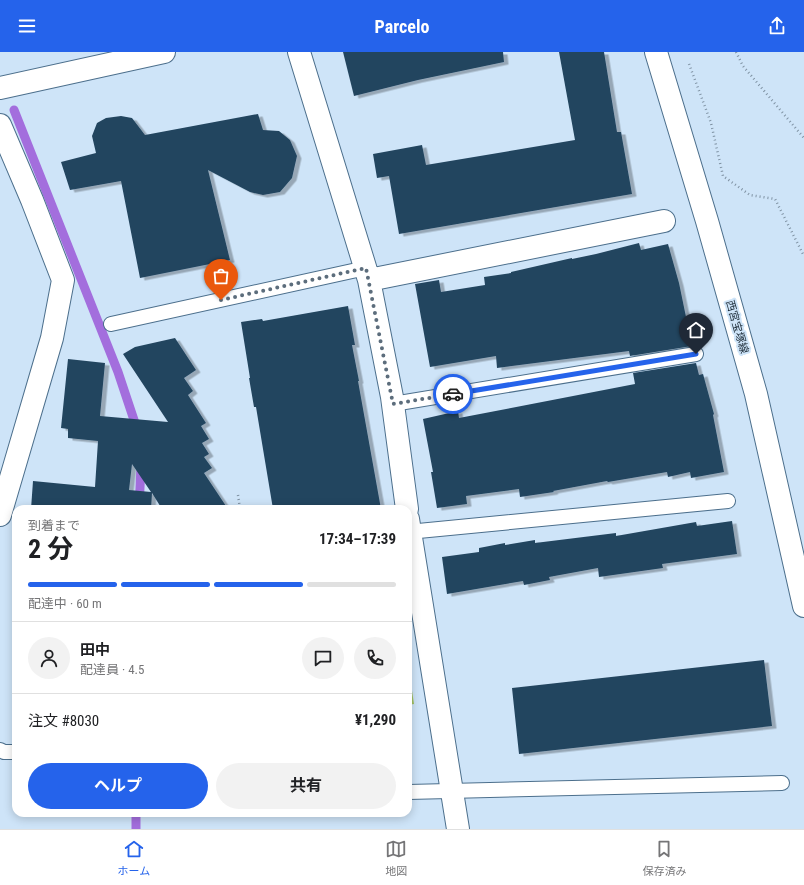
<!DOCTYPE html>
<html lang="ja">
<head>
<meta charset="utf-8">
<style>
	:root { --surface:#fff; --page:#f2f2f2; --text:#202124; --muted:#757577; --line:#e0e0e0; --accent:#2563eb }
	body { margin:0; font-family:"Roboto Condensed","Noto Sans JP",sans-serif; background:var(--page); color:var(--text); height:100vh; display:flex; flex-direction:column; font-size:15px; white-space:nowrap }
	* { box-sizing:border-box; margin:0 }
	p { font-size:13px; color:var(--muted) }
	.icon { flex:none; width:22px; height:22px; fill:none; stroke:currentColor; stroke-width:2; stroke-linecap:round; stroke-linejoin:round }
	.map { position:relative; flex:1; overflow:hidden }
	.details { position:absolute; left:12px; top:453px; width:400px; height:312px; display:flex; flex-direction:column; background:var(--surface); border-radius:12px; box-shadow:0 2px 10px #0003 }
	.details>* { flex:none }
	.pin { position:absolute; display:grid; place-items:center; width:34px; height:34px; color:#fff; margin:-41px -17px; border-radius:50% 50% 50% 0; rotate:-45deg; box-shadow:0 0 4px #0007 }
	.pin .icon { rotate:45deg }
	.courier { position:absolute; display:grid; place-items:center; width:40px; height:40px; margin:-20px; border:3px solid #2563eb; border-radius:50%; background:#fff; color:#222; box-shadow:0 1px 5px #0007 }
	.headline em { font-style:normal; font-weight:700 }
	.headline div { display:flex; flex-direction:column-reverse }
	.headline { display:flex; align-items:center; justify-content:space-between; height:68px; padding:0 16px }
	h1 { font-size:26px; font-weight:700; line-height:30px }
	.bar { display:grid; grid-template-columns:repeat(4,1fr); gap:6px 4px; align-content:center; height:48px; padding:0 16px }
	.bar i { height:5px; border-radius:3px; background:var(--line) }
	.bar .selected { background:var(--accent) }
	.bar p { grid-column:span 4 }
	.line { display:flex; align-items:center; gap:10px; padding:0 16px; border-top:1px solid var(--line) }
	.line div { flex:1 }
	.round { display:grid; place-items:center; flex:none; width:42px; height:42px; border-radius:21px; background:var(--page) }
	.primary-button { display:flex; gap:8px; margin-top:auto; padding:8px 16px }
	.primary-button a { flex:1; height:46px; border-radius:24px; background:var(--accent); color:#fff; font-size:16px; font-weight:700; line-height:46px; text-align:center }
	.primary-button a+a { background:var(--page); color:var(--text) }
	header { display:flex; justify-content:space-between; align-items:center; height:52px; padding:0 16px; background:var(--accent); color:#fff; font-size:18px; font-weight:700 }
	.dock { display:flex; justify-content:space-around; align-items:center; height:56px; border-top:1px solid var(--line); background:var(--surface); font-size:11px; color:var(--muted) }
	.dock a { display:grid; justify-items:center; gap:2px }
	.dock .selected { color:var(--accent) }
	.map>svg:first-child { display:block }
	.green { fill:#a2c261 }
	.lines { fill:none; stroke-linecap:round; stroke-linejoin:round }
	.stream { stroke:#a36edd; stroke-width:9 }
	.building { fill:#23455f; fill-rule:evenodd; filter:url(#shadow) }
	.lane-casing { stroke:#4c6f8c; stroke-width:16 }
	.street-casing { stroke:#4c6f8c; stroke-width:24 }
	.secondary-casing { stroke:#4c6f8c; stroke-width:24 }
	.path { stroke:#7f92a3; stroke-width:2.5; stroke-dasharray:1 3; stroke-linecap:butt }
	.lane { stroke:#fff; stroke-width:14 }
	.street { stroke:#fff; stroke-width:22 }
	.secondary { stroke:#fff; stroke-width:22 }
	.done { stroke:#5c6d7c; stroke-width:4; stroke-dasharray:0 7.2 }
	.route { stroke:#2563eb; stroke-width:5 }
	.labels { text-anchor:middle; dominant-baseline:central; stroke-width:4; stroke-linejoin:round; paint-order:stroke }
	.street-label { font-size:11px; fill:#1e2d39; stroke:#cee4f8 }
</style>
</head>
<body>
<header><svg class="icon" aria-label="menu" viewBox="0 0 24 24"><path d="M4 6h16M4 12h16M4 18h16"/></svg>Parcelo<svg class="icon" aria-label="share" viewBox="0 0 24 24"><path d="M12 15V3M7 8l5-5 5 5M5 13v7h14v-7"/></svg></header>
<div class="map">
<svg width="804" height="777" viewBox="0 0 804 777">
	<defs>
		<filter id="shadow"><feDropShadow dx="4.5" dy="2.5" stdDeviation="0" flood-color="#0004"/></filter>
	</defs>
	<rect width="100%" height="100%" fill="#cee4f8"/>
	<!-- green -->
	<path class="green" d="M408,612L414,652L408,653Z"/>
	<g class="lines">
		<!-- stream -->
		<path class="stream" d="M14,58L118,320L137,377
			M139,457L141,414
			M136,761V777"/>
	</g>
	<!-- building -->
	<path class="building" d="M343,0H503L504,10L418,28L354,44Z
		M559,0H604L617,80H621L632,142L399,182L389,124L377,126L373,102L422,93L426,113L575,88Z
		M258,62L263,78L279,79L290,88L297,104L292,126L280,140L263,143L250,140L208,118L230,208L140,226L121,129L70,138L61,110L96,101L92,84L97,71L106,66L121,64L132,66L145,83Z
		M639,191L641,198L668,192L679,231L692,294L630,304L629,299L497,316L496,304L430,315L415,232L439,228L441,240L485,233L484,225L511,221V220L572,206V207L596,202Z
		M348,254L355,293H352L359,329H358L381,457H273L256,355H254L249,326H250L241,270L262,267L263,269Z
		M175,286L196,318L184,326L193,339L188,343L206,371L201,374L209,387L202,391L209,402L204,405L212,416L204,421L228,457H162L152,441L151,457H31L33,429L95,435L98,389L68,386V377L61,376L68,307L105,311L100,364L168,370L123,302L135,295ZM132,412L151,440L129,438Z
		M696,311L699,323L703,322L714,362L713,363L724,420L691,426L690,420L668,425L667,420L608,430L607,429L553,439L554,440L520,445L519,437L466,444L467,452L437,456L431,420H433L423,367L458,359L459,366L635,332L633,321Z
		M732,469L737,502L662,512L663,516L599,525L598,516L549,525L550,528L524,533L523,529L447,542L442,505L479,500V496L505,491V493L535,488V491L616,481V484L696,470L697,474Z
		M764,608L772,674L519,702L512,636Z"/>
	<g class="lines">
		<defs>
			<path id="lane" d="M111,272L366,216
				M393,352L696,302
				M408,480L728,449
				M0,698L4,700H16
				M408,740L782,731"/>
			<path id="street" d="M299,0L369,228L392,345L407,457
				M0,36L164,0
				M0,73L32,148L63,228L52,286L0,463
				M369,228L664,169
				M408,467L458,777"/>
			<path id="secondary" d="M656,0L707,169L756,342L804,554"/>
		</defs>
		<!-- lane casing -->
		<use href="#lane" class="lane-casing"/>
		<!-- street casing -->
		<use href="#street" class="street-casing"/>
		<!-- secondary casing -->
		<use href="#secondary" class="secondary-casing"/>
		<!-- path -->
		<path class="path" d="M736,0L743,14L804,86
			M689,12L711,71L723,124L750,143L775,147L804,204
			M238,443L240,457"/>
		<!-- lane -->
		<use href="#lane" class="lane"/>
		<!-- street -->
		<use href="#street" class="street"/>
		<!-- secondary -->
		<use href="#secondary" class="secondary"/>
	</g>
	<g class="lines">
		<!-- done -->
		<path class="done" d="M221,248L366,216L393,352L453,342"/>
		<!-- route -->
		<path class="route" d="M453,342L696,302"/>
	</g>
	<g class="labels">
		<!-- street labels -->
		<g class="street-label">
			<text transform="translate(737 275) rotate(74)">西宮宝塚線</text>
		</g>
	</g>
</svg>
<div class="pin" style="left:221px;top:248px;background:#ea580c"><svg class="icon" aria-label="bag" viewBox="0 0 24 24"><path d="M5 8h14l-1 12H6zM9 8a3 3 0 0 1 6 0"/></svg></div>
<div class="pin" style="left:696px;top:302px;background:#1f2937"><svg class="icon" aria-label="home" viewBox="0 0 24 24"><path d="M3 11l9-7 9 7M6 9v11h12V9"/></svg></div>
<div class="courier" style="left:453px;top:342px"><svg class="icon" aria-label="car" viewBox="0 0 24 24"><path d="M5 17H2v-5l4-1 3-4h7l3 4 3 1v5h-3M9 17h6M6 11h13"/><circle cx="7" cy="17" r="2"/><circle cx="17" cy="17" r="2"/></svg></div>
<section class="details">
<div class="headline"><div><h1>2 分</h1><p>到着まで</p></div><em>17:34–17:39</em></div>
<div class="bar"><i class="selected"></i><i class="selected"></i><i class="selected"></i><i></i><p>配達中 · 60 m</p></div>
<div class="line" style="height:72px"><a class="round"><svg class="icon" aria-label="person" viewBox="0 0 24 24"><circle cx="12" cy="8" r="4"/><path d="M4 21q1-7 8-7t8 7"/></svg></a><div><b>田中</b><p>配達員 · 4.5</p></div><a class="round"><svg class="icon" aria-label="chat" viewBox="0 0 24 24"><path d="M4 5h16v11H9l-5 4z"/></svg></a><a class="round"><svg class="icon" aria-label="phone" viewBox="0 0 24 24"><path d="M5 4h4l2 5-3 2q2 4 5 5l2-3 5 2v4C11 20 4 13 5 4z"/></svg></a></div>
<div class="line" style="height:52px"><div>注文 #8030</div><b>¥1,290</b></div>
<div class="primary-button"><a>ヘルプ</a><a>共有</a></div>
</section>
</div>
<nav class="dock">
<a class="selected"><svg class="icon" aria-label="home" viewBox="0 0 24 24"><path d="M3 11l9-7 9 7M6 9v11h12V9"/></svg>ホーム</a>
<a><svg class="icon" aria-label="map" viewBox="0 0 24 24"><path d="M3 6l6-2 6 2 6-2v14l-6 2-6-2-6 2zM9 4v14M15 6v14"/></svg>地図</a>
<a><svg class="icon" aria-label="saved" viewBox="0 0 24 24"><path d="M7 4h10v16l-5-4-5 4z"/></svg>保存済み</a>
</nav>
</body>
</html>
